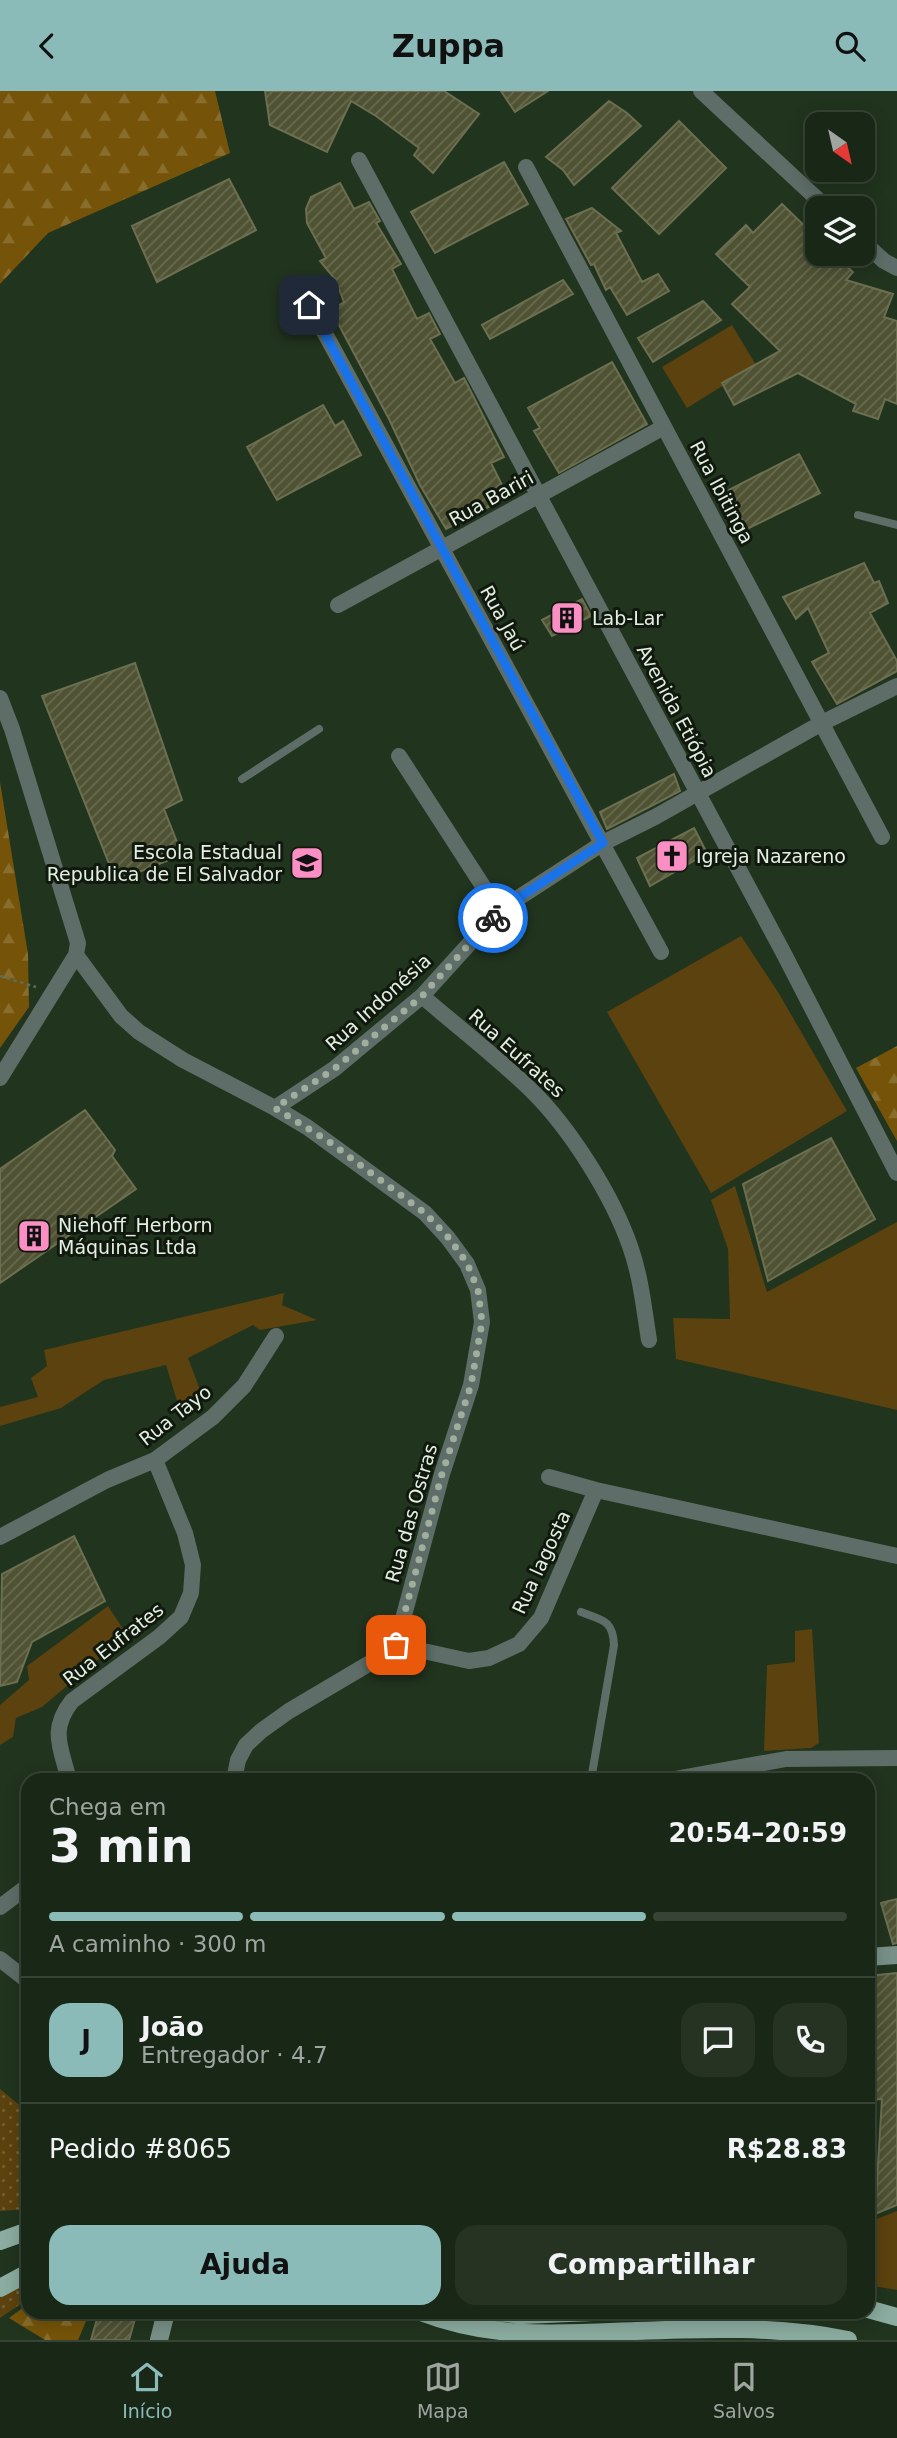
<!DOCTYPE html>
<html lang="pt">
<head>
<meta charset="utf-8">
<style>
	:root { --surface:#192716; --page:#263323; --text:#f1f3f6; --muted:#9fa5a1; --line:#374435; --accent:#8bbbb9 }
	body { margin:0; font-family:"DejaVu Sans",sans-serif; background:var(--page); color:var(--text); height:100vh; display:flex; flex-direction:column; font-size:26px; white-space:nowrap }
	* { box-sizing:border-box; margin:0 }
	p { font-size:23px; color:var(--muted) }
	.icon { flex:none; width:38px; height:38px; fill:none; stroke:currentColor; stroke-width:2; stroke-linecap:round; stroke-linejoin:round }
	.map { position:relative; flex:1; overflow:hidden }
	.details { position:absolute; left:21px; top:1682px; width:854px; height:546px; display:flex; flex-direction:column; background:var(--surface); border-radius:21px; box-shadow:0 4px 18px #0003,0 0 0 2px var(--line) }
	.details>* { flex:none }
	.needle { width:46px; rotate:146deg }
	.fabs { position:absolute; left:805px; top:21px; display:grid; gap:14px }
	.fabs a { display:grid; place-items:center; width:70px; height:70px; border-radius:14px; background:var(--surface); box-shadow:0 4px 18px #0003,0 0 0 2px var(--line); font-size:35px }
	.pin { position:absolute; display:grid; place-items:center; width:60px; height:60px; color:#fff; margin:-30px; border-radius:14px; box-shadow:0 4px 10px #0006 }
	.courier { position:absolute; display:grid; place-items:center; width:70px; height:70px; margin:-35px; border:5px solid #1a73e8; border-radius:50%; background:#fff; color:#222; box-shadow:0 2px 9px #0007 }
	.summary em { font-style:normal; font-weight:700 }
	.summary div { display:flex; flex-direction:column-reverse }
	.summary { display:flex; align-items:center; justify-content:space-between; height:119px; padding:0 28px }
	h1 { font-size:46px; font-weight:700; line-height:52px }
	.bar { display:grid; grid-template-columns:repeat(4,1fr); gap:10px 7px; align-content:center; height:84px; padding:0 28px }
	.bar i { height:9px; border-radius:5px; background:var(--line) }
	.bar .on { background:var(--accent) }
	.bar p { grid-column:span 4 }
	.line { display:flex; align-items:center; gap:18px; padding:0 28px; border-top:2px solid var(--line) }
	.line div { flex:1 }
	.round { display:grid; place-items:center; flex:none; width:74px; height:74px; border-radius:21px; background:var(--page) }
	.primary-button { display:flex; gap:14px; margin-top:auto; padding:14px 28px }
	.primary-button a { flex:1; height:80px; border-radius:21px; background:var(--accent); color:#111; font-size:28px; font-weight:700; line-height:80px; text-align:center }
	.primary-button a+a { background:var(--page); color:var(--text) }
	header { display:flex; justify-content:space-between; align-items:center; height:91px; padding:0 28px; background:var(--accent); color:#111; font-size:32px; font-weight:700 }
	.tab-bar { display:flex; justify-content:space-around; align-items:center; height:98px; border-top:2px solid var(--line); background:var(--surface); font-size:19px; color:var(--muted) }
	.tab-bar a { display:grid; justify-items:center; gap:4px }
	.tab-bar .on { color:var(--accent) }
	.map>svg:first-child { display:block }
	.grass { fill:#5b420e }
	.forest { fill:url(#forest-firs) }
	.park { fill:url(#park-dots) }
	.building { fill:url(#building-hatch); stroke:#6c6f50; stroke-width:2 }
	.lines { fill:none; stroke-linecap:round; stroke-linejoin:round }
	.path { stroke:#5d6e5b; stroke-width:2.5; stroke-dasharray:3.5 3.5; stroke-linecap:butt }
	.lane { stroke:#5e6d68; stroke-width:8 }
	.street { stroke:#5e6d68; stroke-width:16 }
	.secondary { stroke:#789088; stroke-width:18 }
	.primary { stroke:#8baca0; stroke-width:18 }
	.done { stroke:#9fae9d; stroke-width:7; stroke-dasharray:0 12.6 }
	.route { stroke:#1a73e8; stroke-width:9 }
	.labels { text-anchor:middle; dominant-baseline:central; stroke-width:6; stroke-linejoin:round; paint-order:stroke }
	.street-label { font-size:19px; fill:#e3f0e1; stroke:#11190f }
	.poi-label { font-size:19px; fill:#e3f0e1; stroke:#11190f; text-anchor:start }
</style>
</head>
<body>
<header><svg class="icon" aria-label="back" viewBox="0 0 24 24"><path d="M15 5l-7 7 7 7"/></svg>Zuppa<svg class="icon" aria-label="search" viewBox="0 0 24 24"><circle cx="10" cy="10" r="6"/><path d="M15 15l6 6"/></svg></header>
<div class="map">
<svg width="897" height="2249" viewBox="0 0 897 2249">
	<defs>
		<pattern id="forest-firs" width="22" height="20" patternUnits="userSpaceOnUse" patternTransform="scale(1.75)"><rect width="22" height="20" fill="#755409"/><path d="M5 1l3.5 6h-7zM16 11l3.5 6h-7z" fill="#886d2d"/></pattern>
		<pattern id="park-dots" width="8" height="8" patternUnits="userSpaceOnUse" patternTransform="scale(1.75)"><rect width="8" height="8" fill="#5b420e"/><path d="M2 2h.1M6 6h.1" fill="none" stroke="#725e31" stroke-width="1.8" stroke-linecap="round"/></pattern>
		<pattern id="building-hatch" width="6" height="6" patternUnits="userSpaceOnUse" patternTransform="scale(1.75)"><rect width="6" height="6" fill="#505234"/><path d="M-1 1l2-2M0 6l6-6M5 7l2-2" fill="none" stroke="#696b51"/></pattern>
	</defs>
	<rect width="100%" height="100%" fill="#21341e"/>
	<!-- grass -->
	<path class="grass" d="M732,234L756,274L687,317L662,276Z
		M741,845L778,901L847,1020L711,1102L607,921Z
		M735,1095L767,1201L897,1131V1319L676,1268L673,1227L730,1228L728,1158L711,1109Z
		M284,1202L282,1214L317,1229L260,1239L253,1234L188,1267L202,1304L181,1323L166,1274L104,1289L61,1317L0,1335V1316L38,1306L31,1287L47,1275L44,1259Z
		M108,1515L127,1544L42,1616L16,1627L13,1646L0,1654V1614L29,1589L27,1575Z
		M812,1538L819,1652L811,1657L764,1660L767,1574L795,1571V1540Z
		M874,2012L869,2131L897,2120V2199L868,2194V2013Z"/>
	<!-- forest -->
	<path class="forest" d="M0,0H215L230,62L48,142L0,193Z
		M0,691L28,863L29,916L0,957Z
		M897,955V1050L856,977Z
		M28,2213V2221H90L78,2249H45L9,2227Z"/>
	<!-- park -->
	<path class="park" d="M0,1998L23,2017L28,2058V2118L0,2120Z
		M28,2191V2208L0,2227V2206Z"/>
	<!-- building -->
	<path class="building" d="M265,0H444L479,23L433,82L414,64L419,57L376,25L351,10L327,61L270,34Z
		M501,0H548L515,21Z
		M609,10L627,22L641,35L574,94L563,79L546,66Z
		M679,30L726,77L659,143L612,97Z
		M504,71L528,113L435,162L411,121Z
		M229,88L256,139L157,191L132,135Z
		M340,92L354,118L369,111L380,130L376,132L401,173L392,178L417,228L429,222L440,243L430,248L455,292L464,287L504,366L491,372L508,406L446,438L420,394L389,328L331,219L344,211L335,188L320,170L326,167L307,132L306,118L311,106Z
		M782,113L817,147V163H833L853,181L846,189L893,203L884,226L897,230V313L885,308L878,328L853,320L856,313L798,282L734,314L722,292L780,260L732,213L750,196L716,163L746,134L753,142Z
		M592,117L621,140L616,142L642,191L658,183L669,200L627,224L610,196L606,199L594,173L591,174L566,128Z
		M563,189L573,203L490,248L482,234Z
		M703,210L721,229L653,271L638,247Z
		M612,271L647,333L559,382L534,340L540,337L528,317Z
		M323,314L335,335L343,330L361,364L277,409L247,356Z
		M799,363L820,402L747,438L727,400Z
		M864,472L874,492L879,490L888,512L870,522L897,570V580L837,613L812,571L829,562L808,517L796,528L783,506Z
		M582,508L591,525L552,545L542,529Z
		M135,572L182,709L164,718L182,764L116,790L42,605Z
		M674,683L680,700L607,738L600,721Z
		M694,737L707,762L650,795L637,767Z
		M85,1019L115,1059L112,1065L136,1098L0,1192V1078Z
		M831,1047L875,1128L768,1190L743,1093Z
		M74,1445L105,1510L32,1551L17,1591L0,1595L2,1483Z
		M897,1808V1852L893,1853L881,1812Z
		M897,1882V2114L875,2123L882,2008L868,2009V1885Z
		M99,2221H137L129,2249H91Z"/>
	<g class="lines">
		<!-- path -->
		<path class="path" d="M0,885L36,896"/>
		<!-- lane -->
		<path class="lane" d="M858,424L897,434
			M242,688L319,638
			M581,1521C601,1529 613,1528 614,1554L591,1689"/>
		<!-- street -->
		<path class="street" d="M701,0L827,117
			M359,69L783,861L897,1082
			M526,76L882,746
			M863,151L884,170L897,177
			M309,213L661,861
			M338,514L664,336
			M0,607L12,638L78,852L76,864L121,925L139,941L183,969L275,1017L307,1036L425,1122L448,1147L467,1173L478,1199L482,1231L471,1294L442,1383L396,1554L370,1572L289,1620L261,1640L246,1654L238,1669L234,1689
			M399,665L499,820
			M422,905C458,936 497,966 531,999C570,1037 612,1104 630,1155C641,1186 644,1218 649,1249
			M0,987L76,864
			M275,1017L334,978L422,905L499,820L509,813L603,752L655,726L822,632L897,595
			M549,1386L596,1399L897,1465
			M0,1446L107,1389L155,1369L213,1326L244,1295L276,1245
			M396,1554L469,1570L489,1567L519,1553L541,1527L596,1399
			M69,1689C61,1657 49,1639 72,1610L159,1546L181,1526L191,1502L193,1474L185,1442L155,1369
			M669,1689L786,1668L897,1667
			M0,1816L28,1795
			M0,1868L28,1890"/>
		<!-- secondary -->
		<path class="secondary" d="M868,1866L897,1864
			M159,2249L166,2221"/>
		<!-- primary -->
		<path class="primary" d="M0,2150L28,2140
			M0,2197L28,2182
			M868,2218L897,2226
			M421,2221C494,2249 560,2243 636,2240C707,2237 778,2235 848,2249
			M496,2221L523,2224L593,2221"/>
	</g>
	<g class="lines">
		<!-- done -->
		<path class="done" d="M396,1554L442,1383L471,1294L482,1231L478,1199L467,1172L449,1147L425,1122L328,1050L275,1017L334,978L422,905L493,827"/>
		<!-- route -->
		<path class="route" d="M309,214L603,752L509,813L493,827"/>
	</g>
	<!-- icons -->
	<defs>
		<symbol id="building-square" viewBox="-11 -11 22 22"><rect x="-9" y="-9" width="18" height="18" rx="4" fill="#fb8fc3" stroke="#11190f"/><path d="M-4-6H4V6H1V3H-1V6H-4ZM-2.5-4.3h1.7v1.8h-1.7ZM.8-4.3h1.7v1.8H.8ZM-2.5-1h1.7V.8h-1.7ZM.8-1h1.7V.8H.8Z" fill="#111"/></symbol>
		<symbol id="church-square" viewBox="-11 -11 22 22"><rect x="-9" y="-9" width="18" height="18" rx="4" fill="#fb8fc3" stroke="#11190f"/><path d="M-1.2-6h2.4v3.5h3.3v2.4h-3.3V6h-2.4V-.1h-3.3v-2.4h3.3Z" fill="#111"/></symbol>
		<symbol id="school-square" viewBox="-11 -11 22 22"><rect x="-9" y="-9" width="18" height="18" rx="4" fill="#fb8fc3" stroke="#11190f"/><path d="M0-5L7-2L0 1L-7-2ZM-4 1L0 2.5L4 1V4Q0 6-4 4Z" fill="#111"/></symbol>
	</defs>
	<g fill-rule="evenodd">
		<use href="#building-square" x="548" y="508" width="38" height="38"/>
		<use href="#church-square" x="653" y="746" width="38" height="38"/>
		<use href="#school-square" x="288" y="753" width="38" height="38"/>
		<use href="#building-square" x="15" y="1126" width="38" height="38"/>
	</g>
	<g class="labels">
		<!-- street labels -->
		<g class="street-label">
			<text transform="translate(722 401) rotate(62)">Rua Ibitinga</text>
			<text transform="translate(491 407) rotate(-29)">Rua Bariri</text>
			<text transform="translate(503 527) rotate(61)">Rua Jaú</text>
			<text transform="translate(677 620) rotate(62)">Avenida Etiópia</text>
			<text transform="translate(378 911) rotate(-42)">Rua Indonésia</text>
			<text transform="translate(517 962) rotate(42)">Rua Eufrates</text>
			<text transform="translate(175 1324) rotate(-38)">Rua Tayo</text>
			<text transform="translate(411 1422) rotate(-74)">Rua das Ostras</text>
			<text transform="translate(541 1471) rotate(-65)">Rua lagosta</text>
			<text transform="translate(113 1553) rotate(-38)">Rua Eufrates</text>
		</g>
		<!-- poi labels -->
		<g class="poi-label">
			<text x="592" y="527">Lab-Lar</text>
			<text x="282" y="761" text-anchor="end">Escola Estadual<tspan x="282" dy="22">Republica de El Salvador</tspan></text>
			<text x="696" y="765">Igreja Nazareno</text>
			<text x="58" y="1134">Niehoff_Herborn<tspan x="58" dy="22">Máquinas Ltda</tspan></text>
		</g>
	</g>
</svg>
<div class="fabs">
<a><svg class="needle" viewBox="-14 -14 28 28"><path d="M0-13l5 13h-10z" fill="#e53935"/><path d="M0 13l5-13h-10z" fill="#9fa5a1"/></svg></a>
<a><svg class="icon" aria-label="layers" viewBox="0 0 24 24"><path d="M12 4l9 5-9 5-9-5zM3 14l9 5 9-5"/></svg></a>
</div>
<div class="pin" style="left:396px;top:1554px;background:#ea580c"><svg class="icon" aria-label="bag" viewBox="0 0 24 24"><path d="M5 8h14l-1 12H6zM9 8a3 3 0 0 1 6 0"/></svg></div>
<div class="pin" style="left:309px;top:214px;background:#1f2937"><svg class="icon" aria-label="home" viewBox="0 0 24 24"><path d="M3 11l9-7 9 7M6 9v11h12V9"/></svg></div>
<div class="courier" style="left:493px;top:827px"><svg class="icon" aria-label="bike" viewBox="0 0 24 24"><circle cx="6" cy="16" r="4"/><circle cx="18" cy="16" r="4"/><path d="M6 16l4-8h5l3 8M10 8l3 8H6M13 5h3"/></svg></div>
<section class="details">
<div class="summary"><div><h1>3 min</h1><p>Chega em</p></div><em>20:54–20:59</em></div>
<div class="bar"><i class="on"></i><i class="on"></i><i class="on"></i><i></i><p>A caminho · 300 m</p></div>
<div class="line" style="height:126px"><b class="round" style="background:var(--accent);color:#111">J</b><div><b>João</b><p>Entregador · 4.7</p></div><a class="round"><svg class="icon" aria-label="chat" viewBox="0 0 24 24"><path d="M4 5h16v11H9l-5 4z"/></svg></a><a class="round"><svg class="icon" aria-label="phone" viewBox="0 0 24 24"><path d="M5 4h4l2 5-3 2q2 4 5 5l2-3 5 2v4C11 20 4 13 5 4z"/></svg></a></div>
<div class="line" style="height:91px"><div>Pedido #8065</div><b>R$28.83</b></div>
<div class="primary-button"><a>Ajuda</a><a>Compartilhar</a></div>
</section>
</div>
<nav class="tab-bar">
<a class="on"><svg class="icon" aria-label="home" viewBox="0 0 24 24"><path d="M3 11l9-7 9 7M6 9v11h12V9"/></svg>Início</a>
<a><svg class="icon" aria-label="map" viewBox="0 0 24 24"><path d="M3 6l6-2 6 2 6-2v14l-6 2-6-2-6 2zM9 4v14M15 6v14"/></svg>Mapa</a>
<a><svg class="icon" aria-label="saved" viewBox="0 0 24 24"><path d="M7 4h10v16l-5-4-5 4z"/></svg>Salvos</a>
</nav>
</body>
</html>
